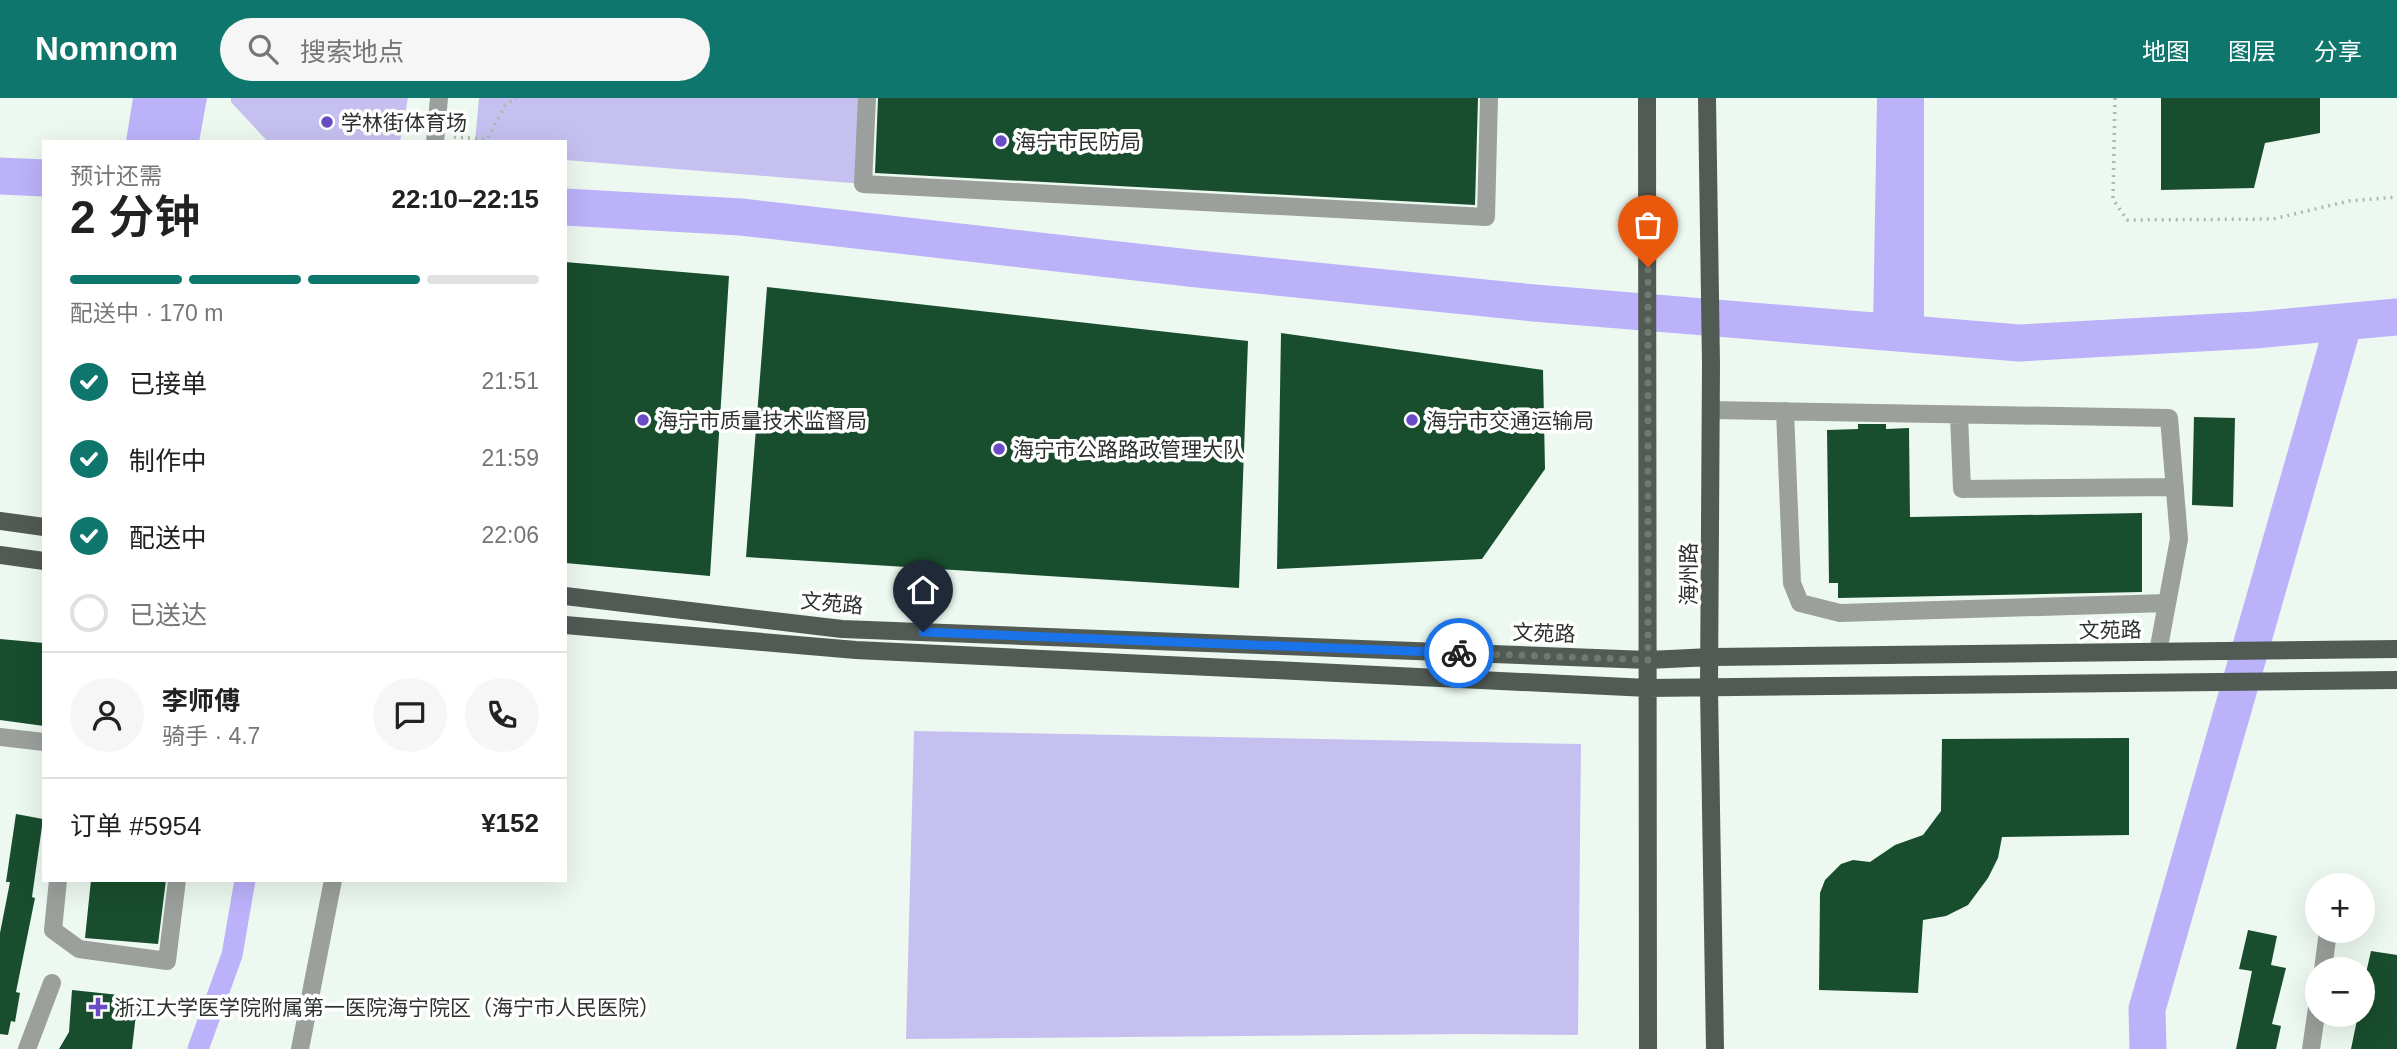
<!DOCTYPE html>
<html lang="zh">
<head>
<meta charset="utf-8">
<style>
	:root { --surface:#fff; --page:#f6f6f6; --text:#222; --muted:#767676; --line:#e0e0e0; --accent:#0f766e }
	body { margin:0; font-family:Arial,"Noto Sans SC",sans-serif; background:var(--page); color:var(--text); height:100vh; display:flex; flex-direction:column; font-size:26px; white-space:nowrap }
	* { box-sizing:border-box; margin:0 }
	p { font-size:23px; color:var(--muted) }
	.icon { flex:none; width:38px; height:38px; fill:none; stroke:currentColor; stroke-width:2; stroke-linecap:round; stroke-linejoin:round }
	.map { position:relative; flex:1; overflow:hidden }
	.drawer { position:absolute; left:42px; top:42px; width:525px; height:742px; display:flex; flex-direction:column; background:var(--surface); border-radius:0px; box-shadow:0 7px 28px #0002 }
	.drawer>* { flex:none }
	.fabs { position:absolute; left:2305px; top:775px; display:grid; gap:14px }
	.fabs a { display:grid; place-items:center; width:70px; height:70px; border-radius:50%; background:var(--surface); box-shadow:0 7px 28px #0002; font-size:35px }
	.pin { position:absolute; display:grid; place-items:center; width:60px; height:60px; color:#fff; margin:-72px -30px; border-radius:50% 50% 50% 0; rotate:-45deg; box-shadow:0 0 7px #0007 }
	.pin .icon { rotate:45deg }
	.courier { position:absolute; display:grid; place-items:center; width:70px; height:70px; margin:-35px; border:5px solid #1a73e8; border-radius:50%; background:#fff; color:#222; box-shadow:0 2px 9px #0007 }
	.overview em { font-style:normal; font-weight:600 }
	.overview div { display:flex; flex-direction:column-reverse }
	.overview { display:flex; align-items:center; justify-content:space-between; height:119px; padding:0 28px }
	h1 { font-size:46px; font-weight:600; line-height:52px }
	.bar { display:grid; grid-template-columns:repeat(4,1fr); gap:10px 7px; align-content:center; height:84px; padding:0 28px }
	.bar i { height:9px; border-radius:5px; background:var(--line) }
	.bar .active { background:var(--accent) }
	.bar p { grid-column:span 4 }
	.line { display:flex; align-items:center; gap:18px; padding:0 28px; border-top:2px solid var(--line) }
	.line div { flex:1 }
	.round { display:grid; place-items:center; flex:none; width:74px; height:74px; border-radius:37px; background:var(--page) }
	ol { padding:0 28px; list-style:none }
	li { display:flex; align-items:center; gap:21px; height:77px }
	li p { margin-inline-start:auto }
	li .icon { padding:7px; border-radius:50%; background:var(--accent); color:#fff; stroke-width:4 }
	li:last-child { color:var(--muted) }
	li i { width:38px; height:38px; border:4px solid var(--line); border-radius:50% }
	header { display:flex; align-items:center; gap:42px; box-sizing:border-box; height:98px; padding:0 35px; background:var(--accent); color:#fff }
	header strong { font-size:33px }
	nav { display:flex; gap:38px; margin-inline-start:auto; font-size:24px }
	.search { width:490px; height:63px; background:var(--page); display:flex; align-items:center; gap:18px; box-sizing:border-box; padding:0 24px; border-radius:38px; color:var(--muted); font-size:26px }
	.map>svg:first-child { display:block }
	.green { fill:#c5c0ef }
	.water { fill:#bcb2fa }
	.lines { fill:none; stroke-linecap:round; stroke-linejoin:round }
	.canal { stroke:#bcb2fa; stroke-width:21 }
	.river { stroke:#bcb2fa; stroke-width:37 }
	.building { fill:#184e2d }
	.path { stroke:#aeb8b1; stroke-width:3.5; stroke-dasharray:2 5; stroke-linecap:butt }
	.minor { stroke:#9ba09c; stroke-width:18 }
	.major { stroke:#525a54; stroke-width:18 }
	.done { stroke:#707872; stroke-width:7; stroke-dasharray:0 12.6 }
	.route { stroke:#1a73e8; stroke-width:9 }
	.poi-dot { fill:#694bc4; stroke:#fff; stroke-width:2.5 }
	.labels { text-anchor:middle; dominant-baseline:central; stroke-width:7; stroke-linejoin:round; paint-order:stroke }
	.poi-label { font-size:21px; fill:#2d322e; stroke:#fff; text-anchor:start }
	.street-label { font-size:21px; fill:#2d322e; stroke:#fff }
</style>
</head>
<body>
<header>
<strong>Nomnom</strong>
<div class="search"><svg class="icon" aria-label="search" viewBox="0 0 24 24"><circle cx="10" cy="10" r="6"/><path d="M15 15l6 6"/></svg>搜索地点</div>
<nav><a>地图</a><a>图层</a><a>分享</a></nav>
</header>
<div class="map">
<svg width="2397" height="951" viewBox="0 0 2397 951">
	<rect width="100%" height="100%" fill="#edf9f0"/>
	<!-- green -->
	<path class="green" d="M231,0H408L400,44H268L231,4Z
		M479,0H867L863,86L565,62V44H475Z
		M914,633L1581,646L1578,937L1467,936L906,941Z"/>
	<!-- water -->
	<path class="water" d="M133,0H207L199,44L126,43Z
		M1877,0H1924V237L1873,233Z"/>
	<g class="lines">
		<!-- canal -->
		<path class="canal" d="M198,951L232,857L245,782"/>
		<!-- river -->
		<path class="river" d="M0,78L44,80
			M565,109L741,119L1198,171L1534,205L2019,245L2255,232L2397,219
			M2148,951L2147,911L2344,224"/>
	</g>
	<!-- building -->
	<path class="building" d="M878,0H1478L1475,107L875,75Z
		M2161,0H2320V35L2265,45L2254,90L2161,92Z
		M565,164L729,178L710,478L565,465Z
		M767,189L1248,243L1239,490L746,459Z
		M1281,235L1543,272L1545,371L1482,461L1277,471Z
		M2194,319L2235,320L2233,409L2192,407Z
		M1858,326H1886V331L1909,330L1910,419L2142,415V494L1838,500V485H1829L1827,332L1858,331Z
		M0,541L44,545V628L0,622Z
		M2129,640V737L2002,739L1998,760L1988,780L1968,807L1946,818L1923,822L1918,895L1819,892L1820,795L1825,782L1841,766L1853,762L1870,764L1895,747L1923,737L1941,713L1942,641Z
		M16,716L43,721L32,799L35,800L16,894L20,895L15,924L11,923L8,937L0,936V835L10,784H6Z
		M91,782H166L158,846L85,840Z
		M2248,832L2277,838L2271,867L2286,870L2272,926L2281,928L2276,951H2236L2252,873L2239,871Z
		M2371,853L2397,857V951H2351L2358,917H2362V893Z
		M72,892L138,899L132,951H59L69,934Z"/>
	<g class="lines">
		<!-- path -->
		<path class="path" d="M2115,0L2113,101L2127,122L2273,121L2349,103L2397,99
			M454,39L487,41L506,6L517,0"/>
		<!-- minor -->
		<path class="minor" d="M867,0L863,86L1486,119L1489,0
			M435,44L439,0
			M1711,312L2169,320L2179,441L2158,554
			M1785,313L1792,485L1800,505L1840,515L2167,505
			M1959,317L1962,391L2175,389
			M0,639L44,644
			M58,782L53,832L79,851L167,863L177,782
			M2323,872L2328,833
			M27,951L52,885
			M300,951L333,782
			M2311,951L2317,910"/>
		<!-- major -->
		<path class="major" d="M1647,0L1648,951
			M1707,0L1711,266L1709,590L1715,951
			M0,423L44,429
			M0,457L44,463
			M565,498L842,531L1648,562L1711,559L2397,551
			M565,527L856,552L1648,590L2397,582"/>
	</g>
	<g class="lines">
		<!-- done -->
		<path class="done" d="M1459,555L1648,562V169"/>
		<!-- route -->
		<path class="route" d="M923,534L1459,555"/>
	</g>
	<!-- markers -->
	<g class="poi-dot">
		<circle cx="327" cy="24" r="7"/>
		<circle cx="1001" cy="43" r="7"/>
		<circle cx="643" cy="322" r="7"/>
		<circle cx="1412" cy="322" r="7"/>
		<circle cx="999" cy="351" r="7"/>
		<path d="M94.5 898.5h7v7h7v7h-7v7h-7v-7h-7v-7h7z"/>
	</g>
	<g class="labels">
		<!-- poi labels -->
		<g class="poi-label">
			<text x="341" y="24">学林街体育场</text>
			<text x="1015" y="43">海宁市民防局</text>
			<text x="657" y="322">海宁市质量技术监督局</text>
			<text x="1426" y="322">海宁市交通运输局</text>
			<text x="1013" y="351">海宁市公路路政管理大队</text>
			<text x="114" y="909">浙江大学医学院附属第一医院海宁院区（海宁市人民医院）</text>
		</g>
		<!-- street labels -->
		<g class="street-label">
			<text transform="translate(1688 476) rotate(-90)">海州路</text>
			<text transform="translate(832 505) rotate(5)">文苑路</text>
			<text transform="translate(2110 532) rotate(-1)">文苑路</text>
			<text transform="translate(1544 535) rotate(2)">文苑路</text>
		</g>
	</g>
</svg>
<div class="fabs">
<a>+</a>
<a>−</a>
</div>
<div class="pin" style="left:1648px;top:169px;background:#ea580c"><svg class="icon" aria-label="bag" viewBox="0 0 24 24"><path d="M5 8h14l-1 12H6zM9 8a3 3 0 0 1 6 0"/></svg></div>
<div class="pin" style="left:923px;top:534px;background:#1f2937"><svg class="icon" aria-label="home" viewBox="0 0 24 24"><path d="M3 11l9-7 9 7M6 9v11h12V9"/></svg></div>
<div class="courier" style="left:1459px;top:555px"><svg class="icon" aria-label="bike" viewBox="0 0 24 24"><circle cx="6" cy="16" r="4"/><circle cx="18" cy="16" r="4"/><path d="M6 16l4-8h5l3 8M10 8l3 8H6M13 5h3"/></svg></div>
<section class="drawer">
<div class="overview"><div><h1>2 分钟</h1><p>预计还需</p></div><em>22:10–22:15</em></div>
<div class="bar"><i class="active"></i><i class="active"></i><i class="active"></i><i></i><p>配送中 · 170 m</p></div>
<ol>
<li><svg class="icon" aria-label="check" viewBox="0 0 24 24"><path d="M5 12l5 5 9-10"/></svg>已接单<p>21:51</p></li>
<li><svg class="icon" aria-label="check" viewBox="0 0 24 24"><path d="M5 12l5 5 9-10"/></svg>制作中<p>21:59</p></li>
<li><svg class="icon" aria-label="check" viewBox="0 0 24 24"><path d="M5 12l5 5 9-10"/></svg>配送中<p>22:06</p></li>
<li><i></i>已送达</li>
</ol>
<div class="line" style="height:126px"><a class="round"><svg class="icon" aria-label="person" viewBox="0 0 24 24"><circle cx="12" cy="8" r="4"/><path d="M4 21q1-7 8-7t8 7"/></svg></a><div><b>李师傅</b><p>骑手 · 4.7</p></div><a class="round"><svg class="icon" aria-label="chat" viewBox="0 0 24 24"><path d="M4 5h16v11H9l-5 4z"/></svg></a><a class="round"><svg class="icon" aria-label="phone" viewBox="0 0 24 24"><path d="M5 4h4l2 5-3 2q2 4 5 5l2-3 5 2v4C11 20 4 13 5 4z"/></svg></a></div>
<div class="line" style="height:91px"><div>订单 #5954</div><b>¥152</b></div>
</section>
</div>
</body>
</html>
